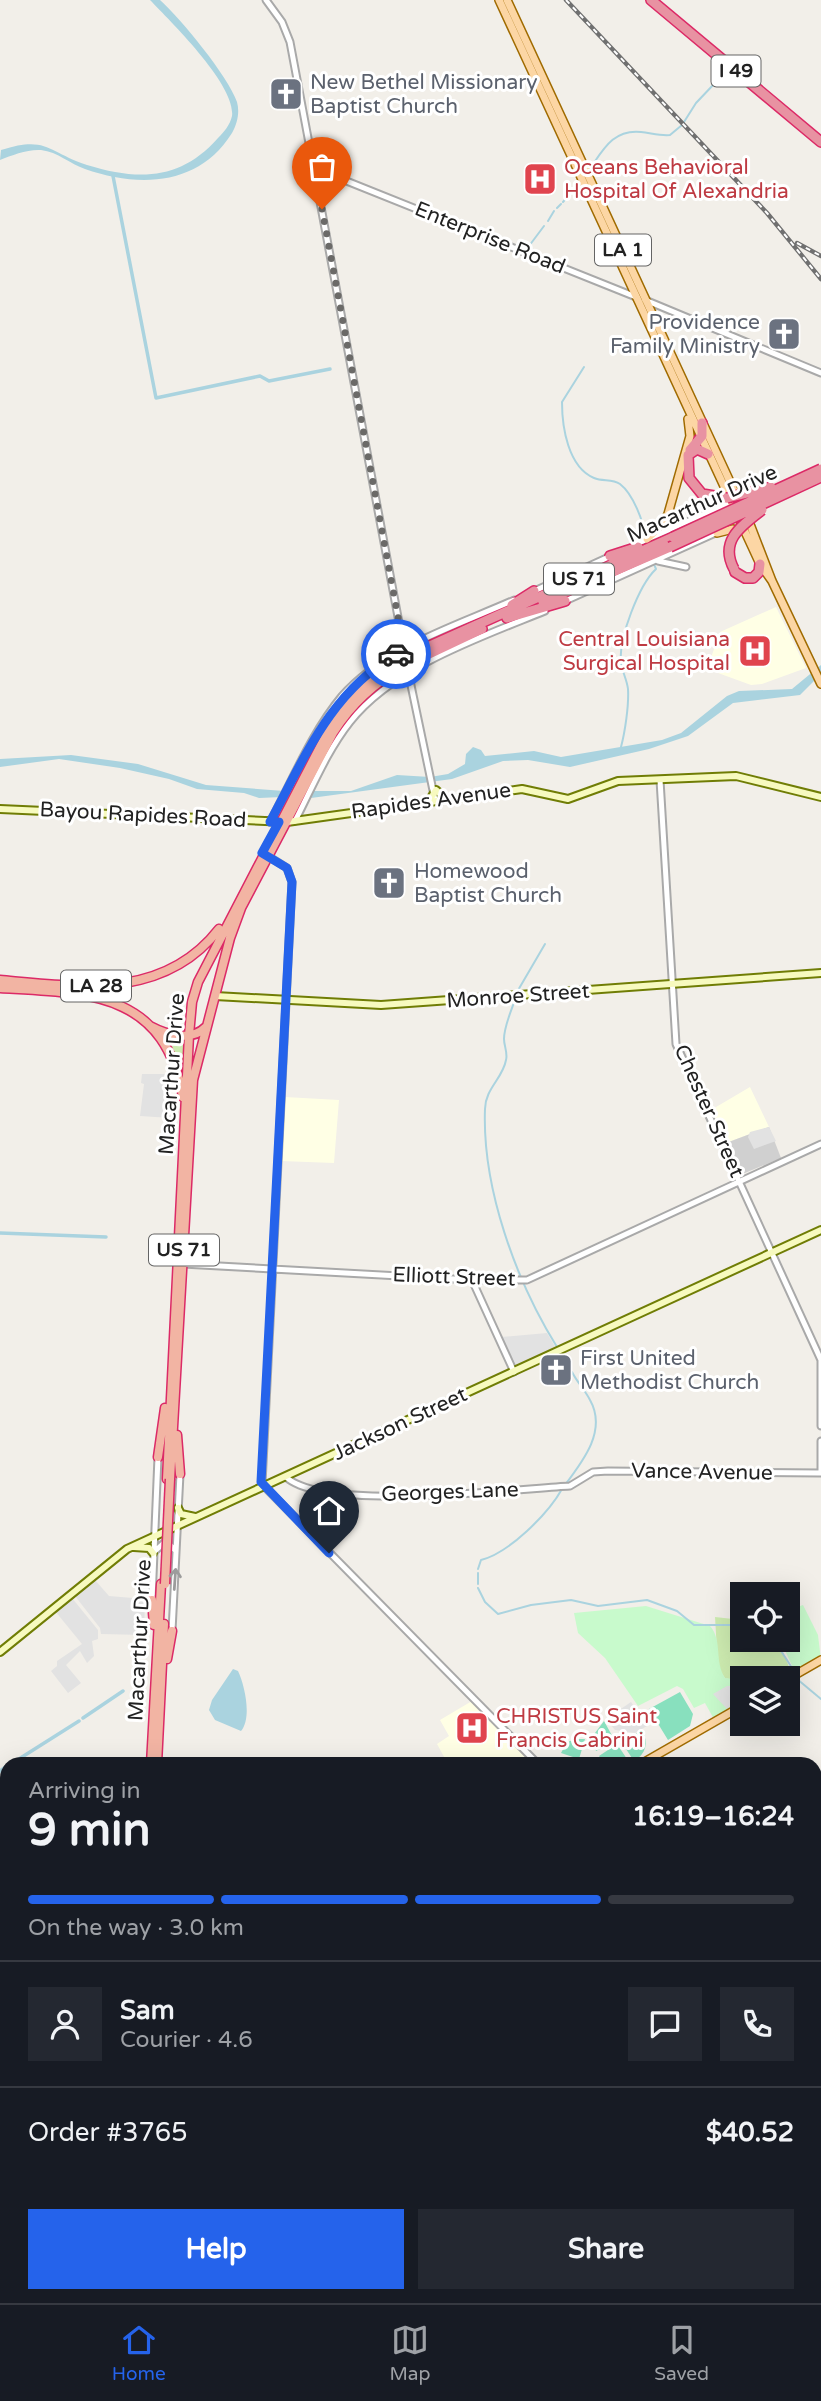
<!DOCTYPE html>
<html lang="en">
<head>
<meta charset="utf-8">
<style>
	:root { --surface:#171b24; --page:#242831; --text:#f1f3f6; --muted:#9ea1a6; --line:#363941; --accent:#2563eb }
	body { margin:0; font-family:"Varela Round",sans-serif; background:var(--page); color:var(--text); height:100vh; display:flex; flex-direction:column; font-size:26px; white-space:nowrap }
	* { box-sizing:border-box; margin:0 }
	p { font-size:23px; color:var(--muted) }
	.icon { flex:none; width:38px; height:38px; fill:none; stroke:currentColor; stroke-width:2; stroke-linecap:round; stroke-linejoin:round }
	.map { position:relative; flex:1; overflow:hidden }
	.panel { position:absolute; left:0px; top:1757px; width:822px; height:546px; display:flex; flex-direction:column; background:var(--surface); border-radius:21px 21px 0 0; box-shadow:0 7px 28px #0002 }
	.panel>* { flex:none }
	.controls { position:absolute; left:730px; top:1582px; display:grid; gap:14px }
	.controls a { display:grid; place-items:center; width:70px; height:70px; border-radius:0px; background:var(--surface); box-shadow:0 7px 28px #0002; font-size:35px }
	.pin { position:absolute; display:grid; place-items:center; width:60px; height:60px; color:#fff; margin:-72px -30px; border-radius:50% 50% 50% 0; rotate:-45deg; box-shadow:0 0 7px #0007 }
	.pin .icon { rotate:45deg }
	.courier { position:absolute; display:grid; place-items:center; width:70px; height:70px; margin:-35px; border:5px solid #2563eb; border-radius:50%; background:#fff; color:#222; box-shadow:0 2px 9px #0007 }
	.overview em { font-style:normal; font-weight:700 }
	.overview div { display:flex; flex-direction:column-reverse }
	.overview { display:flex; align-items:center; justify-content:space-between; height:119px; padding:0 28px }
	h1 { font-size:46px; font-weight:700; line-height:52px }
	.bar { display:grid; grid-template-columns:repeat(4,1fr); gap:10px 7px; align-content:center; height:84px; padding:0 28px }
	.bar i { height:9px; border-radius:5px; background:var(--line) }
	.bar .current { background:var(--accent) }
	.bar p { grid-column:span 4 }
	.line { display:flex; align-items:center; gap:18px; padding:0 28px; border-top:2px solid var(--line) }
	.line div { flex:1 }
	.round { display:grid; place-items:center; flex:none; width:74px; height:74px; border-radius:0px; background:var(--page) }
	.cta { display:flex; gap:14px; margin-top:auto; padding:14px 28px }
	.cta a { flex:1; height:80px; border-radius:0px; background:var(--accent); color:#fff; font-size:28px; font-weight:700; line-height:80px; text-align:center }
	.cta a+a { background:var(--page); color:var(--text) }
	.dock { display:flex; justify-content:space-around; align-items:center; height:98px; border-top:2px solid var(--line); background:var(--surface); font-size:19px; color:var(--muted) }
	.dock a { display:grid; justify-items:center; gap:4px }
	.dock .current { color:var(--accent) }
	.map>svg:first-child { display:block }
	.education { fill:#ffffe5 }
	.religious { fill:#d0d0d0 }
	.grass { fill:#cdebb0 }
	.park { fill:#c8facc }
	.pitch { fill:#88e0be }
	.parking { fill:#e2e2e2 }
	.water { fill:#aad3df }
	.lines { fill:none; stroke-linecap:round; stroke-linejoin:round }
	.stream { stroke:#aad3df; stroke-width:2 }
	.canal { stroke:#aad3df; stroke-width:3.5 }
	.tertiary-casing { stroke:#a9a9a9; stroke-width:9 }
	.secondary-casing { stroke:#707d05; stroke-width:10 }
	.primary-casing { stroke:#a06b00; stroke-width:10 }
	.trunk-casing { stroke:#dc2a67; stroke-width:11 }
	.motorway-casing { stroke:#dc2a67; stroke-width:12 }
	.tertiary { stroke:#fff; stroke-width:5 }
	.secondary { stroke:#f7fabf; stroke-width:6 }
	.primary { stroke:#fcd6a4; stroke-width:7 }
	.trunk { stroke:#f2b4a3; stroke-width:8 }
	.motorway { stroke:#e892a2; stroke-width:9 }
	.rail-casing { stroke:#707070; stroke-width:4.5 }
	.rail { stroke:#fff; stroke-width:2; stroke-dasharray:5; stroke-linecap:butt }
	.trunk-bridge-casing { stroke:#dc2a67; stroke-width:11; stroke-linecap:butt }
	.motorway-bridge-casing { stroke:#dc2a67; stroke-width:12; stroke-linecap:butt }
	.trunk-bridge { stroke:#f2b4a3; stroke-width:8 }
	.motorway-bridge { stroke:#e892a2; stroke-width:9 }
	.oneway { stroke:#9c9c9c }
	.done { stroke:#6b6a68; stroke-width:7; stroke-dasharray:0 12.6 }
	.route { stroke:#2563eb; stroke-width:9 }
	.labels { text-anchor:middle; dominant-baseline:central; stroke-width:6; stroke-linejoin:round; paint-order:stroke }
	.shield { fill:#fff; stroke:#646464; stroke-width:2 }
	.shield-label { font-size:19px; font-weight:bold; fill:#222 }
	.worship-label { font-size:21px; fill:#5b616d; stroke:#fff; text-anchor:start }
	.health-label { font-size:21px; fill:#be3a42; stroke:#fff; text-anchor:start }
	.street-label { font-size:21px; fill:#222; stroke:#fff }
</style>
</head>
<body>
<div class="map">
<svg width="821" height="2303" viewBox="0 0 821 2303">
	<rect width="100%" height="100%" fill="#f2efe9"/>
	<!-- education -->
	<path class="education" d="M776,607L806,668L762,684L751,685L707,669L720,632Z
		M750,1087L769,1127L726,1143L711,1110Z
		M285,1097L339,1100L334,1163L281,1161Z
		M472,1701L535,1764H448L437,1744L449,1736L440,1720Z"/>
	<!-- religious -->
	<path class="religious" d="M769,1127L781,1158L740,1175L726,1143Z"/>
	<!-- grass -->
	<path class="grass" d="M157,1032L186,1037L183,1087Z
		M715,1617L742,1620V1640H778L792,1674L785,1678H742V1682L725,1678L718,1668Z"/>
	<!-- park -->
	<path class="park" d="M803,1605L818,1635L821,1660L796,1674L780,1640H788V1610Z
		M646,1606L710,1626C723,1641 714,1661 725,1678L742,1680V1705L715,1721L705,1703L694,1708L683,1689L677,1686L638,1706L605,1658L578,1633L574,1613Z"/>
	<!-- pitch -->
	<path class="pitch" d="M680,1692L693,1714L690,1726L668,1740L649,1709Z
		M604,1721L615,1741L596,1751L592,1737Z
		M642,1730C649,1743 646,1754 634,1761L622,1743Z
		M576,1739H585L579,1759L561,1753L567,1742Z
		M617,1744L629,1762L605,1764L599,1756Z"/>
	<!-- parking -->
	<path class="parking" d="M142,1074H165L171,1118L140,1116L144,1084L141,1083Z
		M769,1127L776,1141L754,1149L748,1137L750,1132Z
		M547,1333L557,1350L515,1370L501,1337Z
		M95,1580L109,1596L145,1599L144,1635L101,1634L100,1628L75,1596Z
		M72,1598L98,1630V1639L92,1641L94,1656L87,1663L80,1651L66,1665L81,1683L68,1693L51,1671L57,1666V1661L82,1644L55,1611Z
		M727,1686H734L732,1689L739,1701L727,1709L713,1694Z
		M631,1702L647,1726L635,1733L615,1730L606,1719Z"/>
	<!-- water -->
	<path class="water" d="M150,0H160C181,19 228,76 237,102C240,113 237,124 232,133C199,186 139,188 85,169C70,164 58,152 41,150C28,149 12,155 0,160L1,150C47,135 48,152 87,165C139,181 181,180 218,138C224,132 230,125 232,116C236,85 171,22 150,0Z
		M821,665V674L800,695L733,703L688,736L649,749L570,767L528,760L503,761L452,779L311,798L314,791H351L397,775L430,777L448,774L465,764L466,754L473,747L481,750L485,756L534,751L561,757L662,740L681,733L727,696L739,691L792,689Z
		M71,755L138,764L206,785L284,791L282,797L259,798L244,793L197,789L169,779L120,768L59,759L0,767V759Z
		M233,1669L238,1671C245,1686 252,1718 241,1731L215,1720L209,1710L212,1700Z"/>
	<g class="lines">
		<!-- stream -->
		<path class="stream" d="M684,122L696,103L715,83
			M589,170C603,150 613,129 641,132C651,133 660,136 670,135L682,125
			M572,191L580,180
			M563,202L568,196
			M557,208L561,204
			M548,221L554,211
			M526,250L544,226
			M584,367L562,402C562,427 568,467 594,478C603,482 612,478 620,484C633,494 644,522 645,537
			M621,747C625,732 629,705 628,689C627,680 622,671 621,663C618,639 639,585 656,569L653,562
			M517,992L545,944
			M516,997C512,1009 504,1026 504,1039C504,1046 508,1053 506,1060C503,1078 485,1089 485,1109C482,1188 516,1281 557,1347
			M560,1352L570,1369
			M565,1485C584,1460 607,1430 590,1400C585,1390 577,1382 572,1372
			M478,1569L481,1560C509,1553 548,1514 562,1489
			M478,1573V1584
			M478,1588L485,1602L498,1614L531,1605L571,1600L598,1606L647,1600L677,1611L694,1625H742
			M774,1640L794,1671
			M797,1679L821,1699
			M257,2296L269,2303
			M300,2303L308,2296"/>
		<!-- canal -->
		<path class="canal" d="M113,176L156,398L260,376L269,381L330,369
			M0,1233L106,1237
			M83,1718L123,1691
			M11,1764L79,1721
			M0,1771L7,1766
			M0,1930L7,1935
			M714,2296L741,2303"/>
		<defs>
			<path id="tertiary" d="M266,0L282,22L290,42L404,649
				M314,168L636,297
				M645,300L821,373
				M634,545L734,501
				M658,561L686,567
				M532,592L613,555
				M563,602L720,531
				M408,671L435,800
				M660,780L676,1044L821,1360V1426
				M295,821C312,788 327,751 350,722C393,667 481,637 545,611
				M270,822C292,781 312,732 342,696C385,647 456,626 514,600
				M268,856L287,868L292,882L262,1484L538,1764
				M183,1264L472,1280H527L821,1144
				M472,1280L514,1372
				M821,1473V1441
				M286,1477C323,1512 515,1489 570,1486L593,1472L608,1471L821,1473
				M154,1552L166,1541L176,1551
				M152,1600L158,1457
				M172,1631L180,1474
				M816,1862L821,1864
				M816,2031L821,2033
				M0,2095L7,2089
				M816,2144L819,2139
				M454,2303L456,2296
				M703,2303L709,2296"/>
			<path id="secondary" d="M429,801L436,790L445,798
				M0,809L287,822L522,789L568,799L618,781L736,776L821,797
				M215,996L381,1005L821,973
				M178,1508L181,1514L195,1517
				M134,1547L149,1548L153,1553
				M0,1652L127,1549L821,1230"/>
			<path id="primary" d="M499,0L760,564L772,581
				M507,0L738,499
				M748,519L772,581L821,684
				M717,533L733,529L740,531
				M647,539L663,524L668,514L690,436L688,419
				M788,1679L821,1660
				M641,1764L742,1706"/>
			<path id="trunk" d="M0,980C79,987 164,1000 219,929
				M0,988C88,993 164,991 183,1097
				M150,1026C167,1035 191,1042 206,1027
				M177,1435L180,1474
				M158,1457L165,1408
				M167,1479L189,1035L192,1002L198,982L334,720L364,686L405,657L406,665C377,681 351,704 333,733L241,908L230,938L193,1080L170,1479
				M152,1600L154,1625
				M167,1659L172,1631
				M151,1764L161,1584
				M157,1764L164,1624
				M0,2224L7,2219
				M368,2296L372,2303
				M376,2296L380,2303"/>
			<path id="motorway" d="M651,0L821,142
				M690,450L702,436V423
				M708,454L697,449L688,455L689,478L702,494L727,498
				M610,556L638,547
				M735,572L745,578H753L759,572L760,564
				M543,602L670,547
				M512,605L534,591
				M507,618L565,601
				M405,657L673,537
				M406,665L482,629"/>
		</defs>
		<!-- tertiary casing -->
		<use href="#tertiary" class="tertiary-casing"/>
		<!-- secondary casing -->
		<use href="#secondary" class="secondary-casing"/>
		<!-- primary casing -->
		<use href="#primary" class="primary-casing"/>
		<!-- trunk casing -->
		<use href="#trunk" class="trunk-casing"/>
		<!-- motorway casing -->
		<use href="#motorway" class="motorway-casing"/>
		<!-- tertiary -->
		<use href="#tertiary" class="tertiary"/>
		<!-- secondary -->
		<use href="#secondary" class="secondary"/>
		<!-- primary -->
		<use href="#primary" class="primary"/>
		<!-- trunk -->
		<use href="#trunk" class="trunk"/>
		<!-- motorway -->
		<use href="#motorway" class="motorway"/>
		<defs>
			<path id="rail" d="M566,0L767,213L821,279
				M797,243L821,256"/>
		</defs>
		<!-- rail casing -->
		<use href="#rail" class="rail-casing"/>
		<!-- rail -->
		<use href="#rail" class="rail"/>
		<defs>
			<path id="trunk-bridge" d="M165,1584L170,1479"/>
			<path id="motorway-bridge" d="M727,498L771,487
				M673,537L821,469
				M670,547L821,477
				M734,569C719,541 741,526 762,510"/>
		</defs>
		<!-- trunk-bridge casing -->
		<use href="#trunk-bridge" class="trunk-bridge-casing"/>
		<!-- motorway-bridge casing -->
		<use href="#motorway-bridge" class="motorway-bridge-casing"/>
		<!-- trunk-bridge -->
		<use href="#trunk-bridge" class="trunk-bridge"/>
		<!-- motorway-bridge -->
		<use href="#motorway-bridge" class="motorway-bridge"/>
	</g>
	<!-- one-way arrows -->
	<defs><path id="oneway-shaft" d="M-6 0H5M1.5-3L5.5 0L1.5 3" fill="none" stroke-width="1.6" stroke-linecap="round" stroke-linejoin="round" transform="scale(1.75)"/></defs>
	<use class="oneway" href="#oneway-shaft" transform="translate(175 1579) rotate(-86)"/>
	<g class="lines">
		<!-- done -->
		<path class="done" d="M322,209L404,649L396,654"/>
		<!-- route -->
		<path class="route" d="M329,1553L261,1482L292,882L287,868L262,853L279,822H270C305,757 330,693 396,654"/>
	</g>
	<!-- icons -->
	<defs>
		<symbol id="church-square" viewBox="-11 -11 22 22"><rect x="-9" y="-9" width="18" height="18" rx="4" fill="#6b7280" stroke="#fff"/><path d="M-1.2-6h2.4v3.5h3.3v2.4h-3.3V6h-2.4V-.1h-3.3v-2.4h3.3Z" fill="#fff"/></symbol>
		<symbol id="hospital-square" viewBox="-11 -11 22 22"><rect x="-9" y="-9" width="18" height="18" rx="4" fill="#e0444e" stroke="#fff"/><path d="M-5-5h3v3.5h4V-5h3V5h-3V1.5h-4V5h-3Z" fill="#fff"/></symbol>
	</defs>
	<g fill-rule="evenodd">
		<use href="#church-square" x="267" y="75" width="38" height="38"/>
		<use href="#hospital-square" x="521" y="160" width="38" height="38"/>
		<use href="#church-square" x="765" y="315" width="38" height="38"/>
		<use href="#hospital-square" x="736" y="632" width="38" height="38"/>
		<use href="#church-square" x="370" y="864" width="38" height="38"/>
		<use href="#church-square" x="537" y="1351" width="38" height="38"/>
		<use href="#hospital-square" x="453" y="1709" width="38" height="38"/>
	</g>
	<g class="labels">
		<!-- shield labels -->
		<g class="shield">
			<rect x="711.5" y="55.5" width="49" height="31" rx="5"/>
			<rect x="595" y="234.5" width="56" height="31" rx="5"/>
			<rect x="544" y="563.5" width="70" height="31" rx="5"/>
			<rect x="61" y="970.5" width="70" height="31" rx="5"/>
			<rect x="149" y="1234.5" width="70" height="31" rx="5"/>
		</g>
		<g class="shield-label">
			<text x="736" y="71">I 49</text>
			<text x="623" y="250">LA 1</text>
			<text x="579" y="579">US 71</text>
			<text x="96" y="986">LA 28</text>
			<text x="184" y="1250">US 71</text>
		</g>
		<!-- worship labels -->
		<g class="worship-label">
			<text x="310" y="82">New Bethel Missionary<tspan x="310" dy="24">Baptist Church</tspan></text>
			<text x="760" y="322" text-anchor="end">Providence<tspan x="760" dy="24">Family Ministry</tspan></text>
			<text x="414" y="871">Homewood<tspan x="414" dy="24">Baptist Church</tspan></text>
			<text x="580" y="1358">First United<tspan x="580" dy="24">Methodist Church</tspan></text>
		</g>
		<!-- health labels -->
		<g class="health-label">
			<text x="564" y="167">Oceans Behavioral<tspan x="564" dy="24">Hospital Of Alexandria</tspan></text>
			<text x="730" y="639" text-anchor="end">Central Louisiana<tspan x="730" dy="24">Surgical Hospital</tspan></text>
			<text x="496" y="1716">CHRISTUS Saint<tspan x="496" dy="24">Francis Cabrini</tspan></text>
		</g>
		<!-- street labels -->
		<g class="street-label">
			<text transform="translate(490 238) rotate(22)">Enterprise Road</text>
			<text transform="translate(702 504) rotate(-24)">Macarthur Drive</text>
			<text transform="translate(431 801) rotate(-8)">Rapides Avenue</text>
			<text transform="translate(143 815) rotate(3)">Bayou Rapides Road</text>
			<text transform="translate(518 996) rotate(-4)">Monroe Street</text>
			<text transform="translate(172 1074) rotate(-86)">Macarthur Drive</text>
			<text transform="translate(709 1111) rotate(66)">Chester Street</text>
			<text transform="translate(454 1277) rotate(2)">Elliott Street</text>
			<text transform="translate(400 1424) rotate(-25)">Jackson Street</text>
			<text transform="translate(702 1472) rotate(1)">Vance Avenue</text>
			<text transform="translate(450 1492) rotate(-2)">Georges Lane</text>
			<text transform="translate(140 1640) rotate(-87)">Macarthur Drive</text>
		</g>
	</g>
</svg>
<div class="controls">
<a><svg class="icon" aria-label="locate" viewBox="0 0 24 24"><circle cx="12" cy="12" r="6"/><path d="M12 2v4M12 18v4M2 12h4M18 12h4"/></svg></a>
<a><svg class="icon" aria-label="layers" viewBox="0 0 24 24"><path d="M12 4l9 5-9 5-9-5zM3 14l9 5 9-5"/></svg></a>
</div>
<div class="pin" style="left:322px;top:209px;background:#ea580c"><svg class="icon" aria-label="bag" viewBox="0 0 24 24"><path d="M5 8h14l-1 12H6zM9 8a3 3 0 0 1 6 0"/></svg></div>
<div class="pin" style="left:329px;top:1553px;background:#1f2937"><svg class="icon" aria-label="home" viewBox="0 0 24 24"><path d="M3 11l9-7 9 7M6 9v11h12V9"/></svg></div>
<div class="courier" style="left:396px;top:654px"><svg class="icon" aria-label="car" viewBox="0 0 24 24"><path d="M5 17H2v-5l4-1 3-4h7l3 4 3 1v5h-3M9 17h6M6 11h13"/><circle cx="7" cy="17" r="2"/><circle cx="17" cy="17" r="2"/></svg></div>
<section class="panel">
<div class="overview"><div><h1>9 min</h1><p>Arriving in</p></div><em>16:19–16:24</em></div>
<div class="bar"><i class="current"></i><i class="current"></i><i class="current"></i><i></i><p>On the way · 3.0 km</p></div>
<div class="line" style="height:126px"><a class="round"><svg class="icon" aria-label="person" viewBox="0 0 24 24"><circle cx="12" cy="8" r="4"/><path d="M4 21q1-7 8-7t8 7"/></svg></a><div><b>Sam</b><p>Courier · 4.6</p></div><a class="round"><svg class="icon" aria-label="chat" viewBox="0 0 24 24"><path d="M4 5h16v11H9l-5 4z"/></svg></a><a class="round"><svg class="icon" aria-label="phone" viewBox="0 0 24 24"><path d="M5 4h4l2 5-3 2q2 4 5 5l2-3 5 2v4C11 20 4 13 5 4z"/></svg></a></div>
<div class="line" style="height:91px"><div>Order #3765</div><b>$40.52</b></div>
<div class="cta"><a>Help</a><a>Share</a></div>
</section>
</div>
<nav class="dock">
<a class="current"><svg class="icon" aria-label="home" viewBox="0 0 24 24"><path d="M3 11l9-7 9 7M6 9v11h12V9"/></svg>Home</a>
<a><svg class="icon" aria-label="map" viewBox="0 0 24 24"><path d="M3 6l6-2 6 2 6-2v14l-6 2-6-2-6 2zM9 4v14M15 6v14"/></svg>Map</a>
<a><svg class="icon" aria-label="saved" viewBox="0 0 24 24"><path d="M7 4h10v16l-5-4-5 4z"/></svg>Saved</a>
</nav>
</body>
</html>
